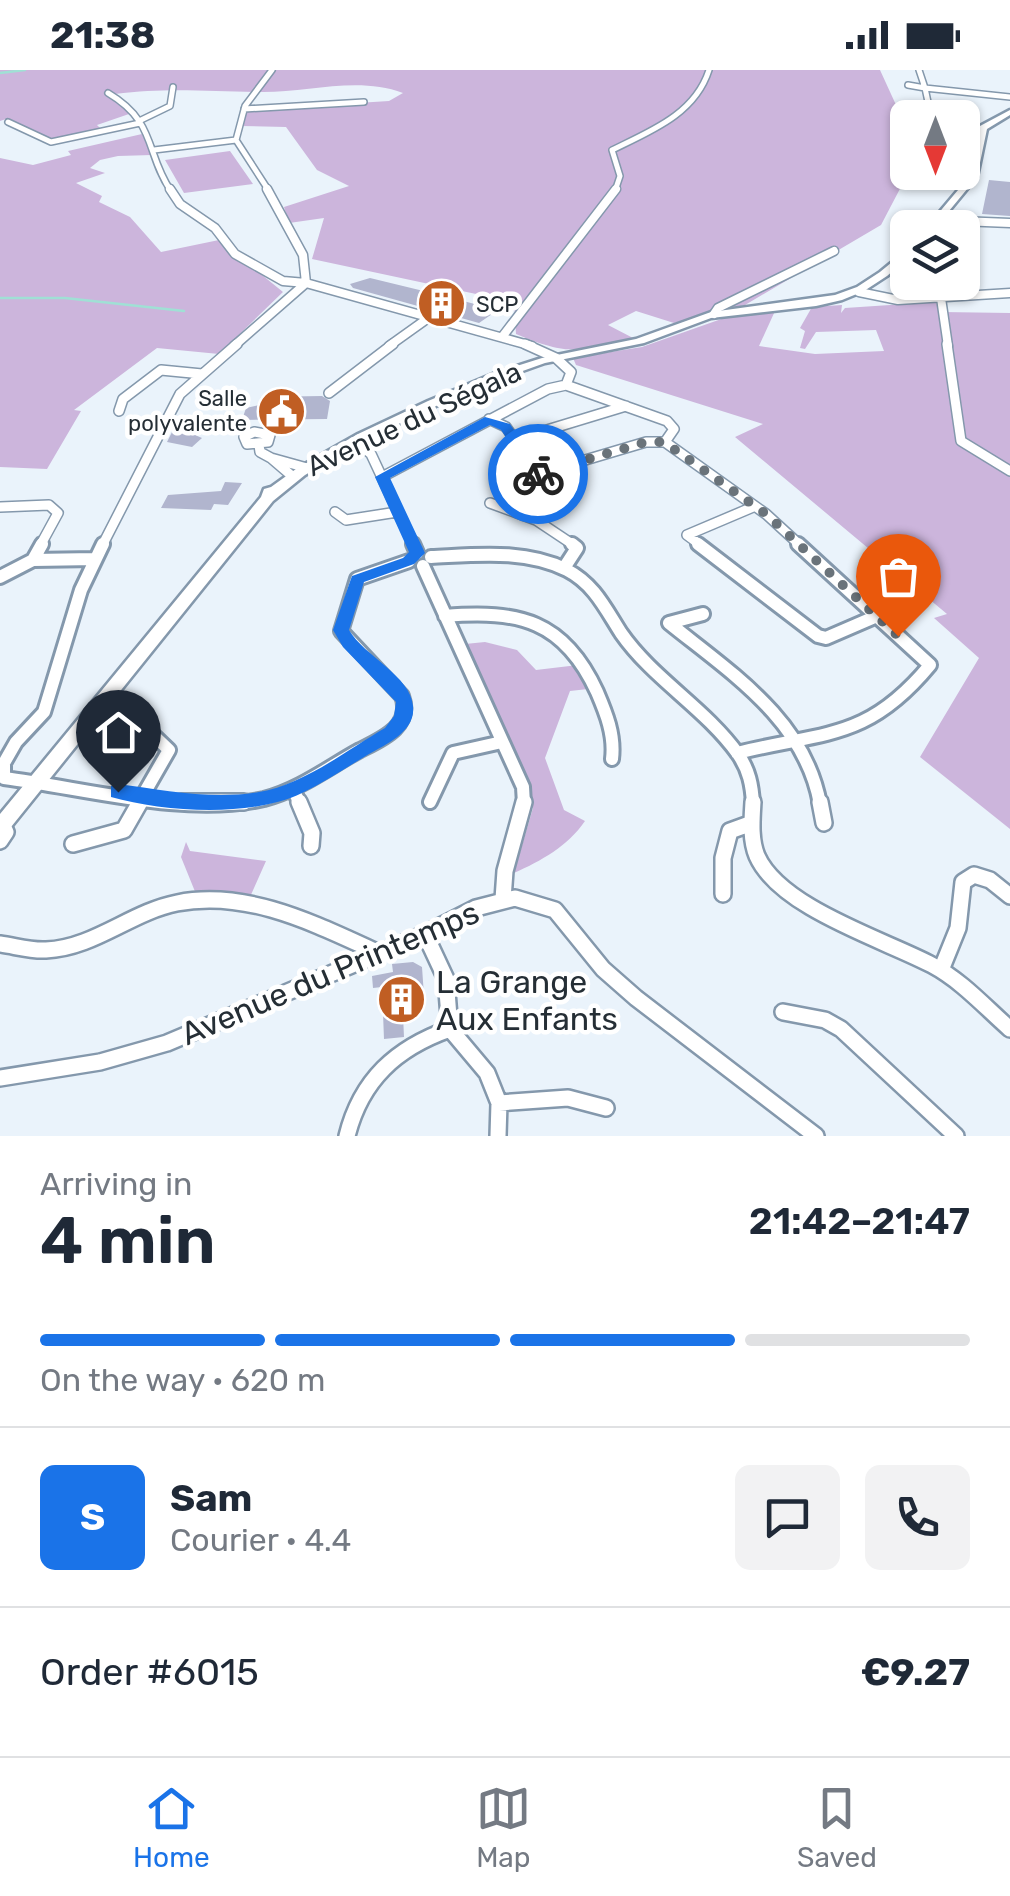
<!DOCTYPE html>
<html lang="en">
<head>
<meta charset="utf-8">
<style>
	:root { --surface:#fff; --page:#f2f2f3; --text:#1f2937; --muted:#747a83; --line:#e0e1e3; --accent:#1a73e8 }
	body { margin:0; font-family:Rubik,sans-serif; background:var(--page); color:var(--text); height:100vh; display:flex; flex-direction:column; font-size:38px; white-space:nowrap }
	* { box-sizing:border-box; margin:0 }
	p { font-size:32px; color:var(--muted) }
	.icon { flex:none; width:55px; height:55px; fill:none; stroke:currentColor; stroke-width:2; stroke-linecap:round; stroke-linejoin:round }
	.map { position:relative; height:1066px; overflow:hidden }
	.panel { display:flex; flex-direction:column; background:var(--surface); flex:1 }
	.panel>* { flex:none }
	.needle { width:65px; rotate:180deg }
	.tools { position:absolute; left:890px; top:30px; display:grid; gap:20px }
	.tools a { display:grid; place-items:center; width:90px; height:90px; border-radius:15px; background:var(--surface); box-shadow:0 2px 8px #0004; font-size:50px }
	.pin { position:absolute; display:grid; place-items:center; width:85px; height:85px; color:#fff; margin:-102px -42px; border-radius:50% 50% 50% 0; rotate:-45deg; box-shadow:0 0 10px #0007 }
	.pin .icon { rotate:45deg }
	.courier { position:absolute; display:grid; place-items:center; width:100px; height:100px; margin:-50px; border:8px solid #1a73e8; border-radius:50%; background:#fff; color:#222; box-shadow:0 2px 12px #0007 }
	.headline em { font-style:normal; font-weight:600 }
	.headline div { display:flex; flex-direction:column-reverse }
	.headline { display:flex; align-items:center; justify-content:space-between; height:170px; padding:0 40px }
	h1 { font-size:65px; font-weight:600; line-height:75px }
	.bar { display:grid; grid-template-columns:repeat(4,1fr); gap:15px 10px; align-content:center; height:120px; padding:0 40px }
	.bar i { height:12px; border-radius:8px; background:var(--line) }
	.bar .active { background:var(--accent) }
	.bar p { grid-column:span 4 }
	.line { display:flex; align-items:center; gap:25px; padding:0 40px; border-top:2px solid var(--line) }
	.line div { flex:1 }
	.round { display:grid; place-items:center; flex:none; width:105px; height:105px; border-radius:15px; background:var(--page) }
	.status { display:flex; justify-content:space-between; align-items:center; height:70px; padding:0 50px; background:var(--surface); direction:ltr }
	.status svg { height:28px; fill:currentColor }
	.tab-bar { display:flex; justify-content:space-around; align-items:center; height:140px; border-top:2px solid var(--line); background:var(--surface); font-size:28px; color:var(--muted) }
	.tab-bar a { display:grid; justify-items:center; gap:5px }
	.tab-bar .active { color:var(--accent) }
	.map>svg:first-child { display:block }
	.green { fill:#ccb5dc }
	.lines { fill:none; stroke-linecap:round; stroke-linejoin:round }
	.stream { stroke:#a0e0d5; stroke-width:2.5 }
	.building { fill:#b1b5ce }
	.street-far4-casing { stroke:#8498ac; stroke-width:8 }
	.street-far3-casing { stroke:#8498ac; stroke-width:11 }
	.street-far2-casing { stroke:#8498ac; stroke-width:12 }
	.street-far1-casing { stroke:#8498ac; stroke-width:18 }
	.street-casing { stroke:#8498ac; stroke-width:20 }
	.secondary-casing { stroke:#8498ac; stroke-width:5 }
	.street-far4 { stroke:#fff; stroke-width:5 }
	.street-far3 { stroke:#fff; stroke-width:8 }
	.street-far2 { stroke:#fff; stroke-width:9 }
	.street-far1 { stroke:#fff; stroke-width:12 }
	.street { stroke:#fff; stroke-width:15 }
	.secondary { fill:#fff; fill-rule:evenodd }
	.route { fill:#1a73e8 }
	.done { stroke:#6a737a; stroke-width:10; stroke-dasharray:0 18 }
	.labels { text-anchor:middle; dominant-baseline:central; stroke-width:9; stroke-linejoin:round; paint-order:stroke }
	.far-poi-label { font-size:22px; fill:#252e35; stroke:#fff; text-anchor:start }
	.street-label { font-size:28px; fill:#252e35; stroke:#fff }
	.near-street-label { font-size:32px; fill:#252e35; stroke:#fff }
	.near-poi-label { font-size:32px; fill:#252e35; stroke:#fff; text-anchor:start }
</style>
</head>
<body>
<div class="status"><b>21:38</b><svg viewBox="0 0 49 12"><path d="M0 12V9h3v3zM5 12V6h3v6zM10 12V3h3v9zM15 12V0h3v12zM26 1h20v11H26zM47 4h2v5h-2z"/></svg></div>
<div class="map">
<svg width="1010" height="1066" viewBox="0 0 1010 1066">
	<rect width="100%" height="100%" fill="#eaf3fb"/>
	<!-- green -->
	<path class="green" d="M0,0H880L907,59L903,113L881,155L745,235L674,253L636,241L608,255L635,269C579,281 571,287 516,264L514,232L312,189L324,148L289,153L284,137L349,116L317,100L286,57L240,56L245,40L389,31L403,23C359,6 309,22 263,22C211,22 170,17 115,24L129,44L97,55L102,60L55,70L6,49L0,51Z
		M142,64L152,85L118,86L100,90L90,98L105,103L76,113L102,126L99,132L130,147L161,182L219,170L283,222L219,284L157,278L74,340L81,341L47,399L0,397V88L33,95L71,85L68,81Z
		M230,81L253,114L184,123L165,90Z
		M935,232L942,242L1010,243V759L920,687L979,588L934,548L947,544L735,367L763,354L576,295L573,288L642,277L727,247L775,241L759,276L815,284L884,281L876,260L816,262L805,279L800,278L805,261L800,258L812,237L842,235L841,243L845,238Z
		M485,572L517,580L536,600L578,595L588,619L570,621L545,688L564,740L585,751C568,776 541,791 514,803L533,738L528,708L465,574Z
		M186,772L190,781L266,791L250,827L196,824L181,787Z"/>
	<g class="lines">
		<!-- stream -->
		<path class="stream" d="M0,3L25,0
			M0,228H65L184,241"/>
	</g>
	<!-- building -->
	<path class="building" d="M989,110L1010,112V146L982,144Z
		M370,208L440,225L498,240L479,253L353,218L350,214Z
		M322,326L330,331L327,349L242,350L246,338L259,335L261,327Z
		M177,352L193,357L188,362L202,368L192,377L167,372Z
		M225,412L242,413L228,435L214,434L211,440L161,438L168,425L221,421Z
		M413,892L422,897L424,926L417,933L418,944L403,945L404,967L384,969L382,917L373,918L372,906L393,902L392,894Z"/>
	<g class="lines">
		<defs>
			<path id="street-far4" d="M919,0L925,18L1010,27
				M908,15L925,18L928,32
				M108,23C157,52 145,83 171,121
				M244,39L364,32
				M139,51L170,36L173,17
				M8,52L51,72L140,53
				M236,70L269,121
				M236,70L245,36L272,0
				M154,80L236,70
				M615,121L620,106L612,80C651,61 695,44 709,0"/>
			<path id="street-far3" d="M170,119L180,134L215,158L235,184L283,211L306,213L532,276
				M936,150L1010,153
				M859,222L898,230L1010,223
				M941,228L948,276
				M714,244L718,238L834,181
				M502,267L616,119
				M234,276L306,213L303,185L267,119
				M389,276L431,246"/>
			<path id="street-far2" d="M525,274L556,288L571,302L566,315L667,351L674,359L665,372L766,444L801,476
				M947,274L961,371L1010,401
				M329,323L393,274
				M119,341L123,329L161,300L202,304
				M489,349L506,357L538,404L646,372H665
				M254,362L270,365L268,372L247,374L244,367Z
				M514,370L626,336
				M357,372L371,384L414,476
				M259,375L260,382L271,388
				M292,406L271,388L307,398
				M382,407L548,319L566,315
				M490,433L536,450L575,476
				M0,437L49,435L58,443L40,476
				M335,442L346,450L397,442
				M102,476L180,324L237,274
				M702,476L687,465L753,437"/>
			<path id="street-far1" d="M103,474L81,520L44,642L16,672L4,693V708C84,718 185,747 264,729C299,720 329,697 360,680C382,669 413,656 402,626L341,561L357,509L409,491
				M413,474L417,483
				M698,474L818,566L826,568L877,546
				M431,487C476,485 525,479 567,500C594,514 605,538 621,563C653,609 705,638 738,684C749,700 752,715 753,734
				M33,490L42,474
				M423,496L523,717L524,734
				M564,498L577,478L572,474
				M0,507L33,490L95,489
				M703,544L669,553C731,603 805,650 820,734
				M445,546C519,540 564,550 597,622C606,643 615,665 612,689
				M737,683C825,661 867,671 930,595L798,474
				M293,719L300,734
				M430,732L453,683L502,672
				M138,734L169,680L147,659"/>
			<path id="street" d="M181,732H244
				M299,732L312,763L311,776
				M753,732C752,749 750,769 757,786C780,838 885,870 932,895C962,911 985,937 1010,959
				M820,732L824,753
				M0,771L6,762L2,754
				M73,774L124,760L140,732
				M723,824V788L730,761L752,753
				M503,829L505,801L524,732
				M425,864L446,909L450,959L487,1003L499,1033L498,1066
				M0,874C15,876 31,881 46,880C94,878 131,842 177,833C247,819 315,854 377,882
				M941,900L958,858L963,812L974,805L990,810L1010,826
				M783,942L825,950L841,959L956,1066
				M0,1008L100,992L167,973L425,864L476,838L515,828L555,840L603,899L636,928L816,1066
				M499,1033L568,1028L606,1038
				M347,1066C361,1010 396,978 450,959"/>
			<path id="secondary" d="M1010,40V45L987,59L977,107L935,158H926L969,107L980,56Z
				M908,179V188L887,206L864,221L842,230L816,236L711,248L644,273L545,293L503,308L436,336L367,369L305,405L273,431L7,762L0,764V744L261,427L264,419L271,417L296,399L358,364L428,331L495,303L542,288L636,269L711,242L835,225L857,217L880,202Z"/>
		</defs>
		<!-- street-far4 casing -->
		<use href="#street-far4" class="street-far4-casing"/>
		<!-- street-far3 casing -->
		<use href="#street-far3" class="street-far3-casing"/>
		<!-- street-far2 casing -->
		<use href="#street-far2" class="street-far2-casing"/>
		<!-- street-far1 casing -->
		<use href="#street-far1" class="street-far1-casing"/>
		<!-- street casing -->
		<use href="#street" class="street-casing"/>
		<!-- secondary casing -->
		<use href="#secondary" class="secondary-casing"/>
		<!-- street-far4 -->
		<use href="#street-far4" class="street-far4"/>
		<!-- street-far3 -->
		<use href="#street-far3" class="street-far3"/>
		<!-- street-far2 -->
		<use href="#street-far2" class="street-far2"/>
		<!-- street-far1 -->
		<use href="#street-far1" class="street-far1"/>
		<!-- street -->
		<use href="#street" class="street"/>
		<!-- secondary -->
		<use href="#secondary" class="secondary"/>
	</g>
	<!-- route -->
	<path class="route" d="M485,347L510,354L545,404L543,407H533L501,360L490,355L390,408L425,483L414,494L364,512L349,560C364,586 411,606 413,636C416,661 387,674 369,684C347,697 325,712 302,723C250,748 165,742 111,727V716L118,714C164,720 212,730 259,722C303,715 347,680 385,658L394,646L396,632L343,577L333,560L352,506L403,488L409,482L375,407Z"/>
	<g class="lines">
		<!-- done -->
		<path class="done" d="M538,404L646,372H664L766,444L898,566"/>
	</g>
	<!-- icons -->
	<defs>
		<symbol id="building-disc" viewBox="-11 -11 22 22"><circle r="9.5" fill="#c05e23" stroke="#fff"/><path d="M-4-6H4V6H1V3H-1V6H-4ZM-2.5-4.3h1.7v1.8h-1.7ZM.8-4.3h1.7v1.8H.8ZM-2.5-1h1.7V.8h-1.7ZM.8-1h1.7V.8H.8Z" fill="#fff"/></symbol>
		<symbol id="civic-disc" viewBox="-11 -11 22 22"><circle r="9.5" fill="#c05e23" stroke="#fff"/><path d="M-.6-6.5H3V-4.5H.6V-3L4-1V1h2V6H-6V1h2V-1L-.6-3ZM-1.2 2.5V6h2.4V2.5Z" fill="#fff"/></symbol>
	</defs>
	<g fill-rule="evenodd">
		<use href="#building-disc" x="414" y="206" width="55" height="55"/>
		<use href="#civic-disc" x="254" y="314" width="55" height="55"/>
		<use href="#building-disc" x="374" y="902" width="55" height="55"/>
	</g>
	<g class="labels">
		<!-- far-poi labels -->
		<g class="far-poi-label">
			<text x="476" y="234">SCP</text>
			<text x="247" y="328" text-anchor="end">Salle<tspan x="247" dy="25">polyvalente</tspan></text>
		</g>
		<!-- street labels -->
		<g class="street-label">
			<text transform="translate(414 349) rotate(-25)">Avenue du Ségala</text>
		</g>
		<!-- near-street labels -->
		<g class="near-street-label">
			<text transform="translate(330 903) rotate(-23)">Avenue du Printemps</text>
		</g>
		<!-- near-poi labels -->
		<g class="near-poi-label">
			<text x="436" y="912">La Grange<tspan x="436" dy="37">Aux Enfants</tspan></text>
		</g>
	</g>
</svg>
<div class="tools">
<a><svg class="needle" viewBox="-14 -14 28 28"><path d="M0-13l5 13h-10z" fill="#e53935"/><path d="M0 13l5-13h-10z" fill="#747a83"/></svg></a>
<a><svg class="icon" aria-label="layers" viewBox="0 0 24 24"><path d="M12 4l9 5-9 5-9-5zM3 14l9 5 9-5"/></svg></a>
</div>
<div class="pin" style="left:898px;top:566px;background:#ea580c"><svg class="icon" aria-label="bag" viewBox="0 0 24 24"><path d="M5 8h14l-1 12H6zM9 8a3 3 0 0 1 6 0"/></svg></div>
<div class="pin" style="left:118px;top:722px;background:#1f2937"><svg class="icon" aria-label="home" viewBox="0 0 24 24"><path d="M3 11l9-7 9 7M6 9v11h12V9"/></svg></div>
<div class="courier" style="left:538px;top:404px"><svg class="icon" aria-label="bike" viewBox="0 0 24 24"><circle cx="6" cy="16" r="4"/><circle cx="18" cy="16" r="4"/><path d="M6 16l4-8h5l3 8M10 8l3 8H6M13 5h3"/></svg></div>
</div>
<section class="panel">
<div class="headline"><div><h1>4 min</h1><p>Arriving in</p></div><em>21:42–21:47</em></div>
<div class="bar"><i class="active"></i><i class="active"></i><i class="active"></i><i></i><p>On the way · 620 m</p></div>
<div class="line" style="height:180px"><b class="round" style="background:var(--accent);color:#fff">S</b><div><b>Sam</b><p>Courier · 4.4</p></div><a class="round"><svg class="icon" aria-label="chat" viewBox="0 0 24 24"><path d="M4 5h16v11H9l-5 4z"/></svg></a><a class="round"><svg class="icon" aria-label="phone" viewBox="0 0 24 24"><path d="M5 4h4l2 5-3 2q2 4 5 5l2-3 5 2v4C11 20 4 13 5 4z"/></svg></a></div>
<div class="line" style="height:130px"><div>Order #6015</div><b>€9.27</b></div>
</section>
<nav class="tab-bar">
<a class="active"><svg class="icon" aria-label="home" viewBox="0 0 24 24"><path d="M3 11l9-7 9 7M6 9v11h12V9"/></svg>Home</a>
<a><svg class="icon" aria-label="map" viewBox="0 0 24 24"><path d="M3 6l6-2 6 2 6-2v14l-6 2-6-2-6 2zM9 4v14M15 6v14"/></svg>Map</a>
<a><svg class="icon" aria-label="saved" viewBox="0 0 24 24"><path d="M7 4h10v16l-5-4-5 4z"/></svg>Saved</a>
</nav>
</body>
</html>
